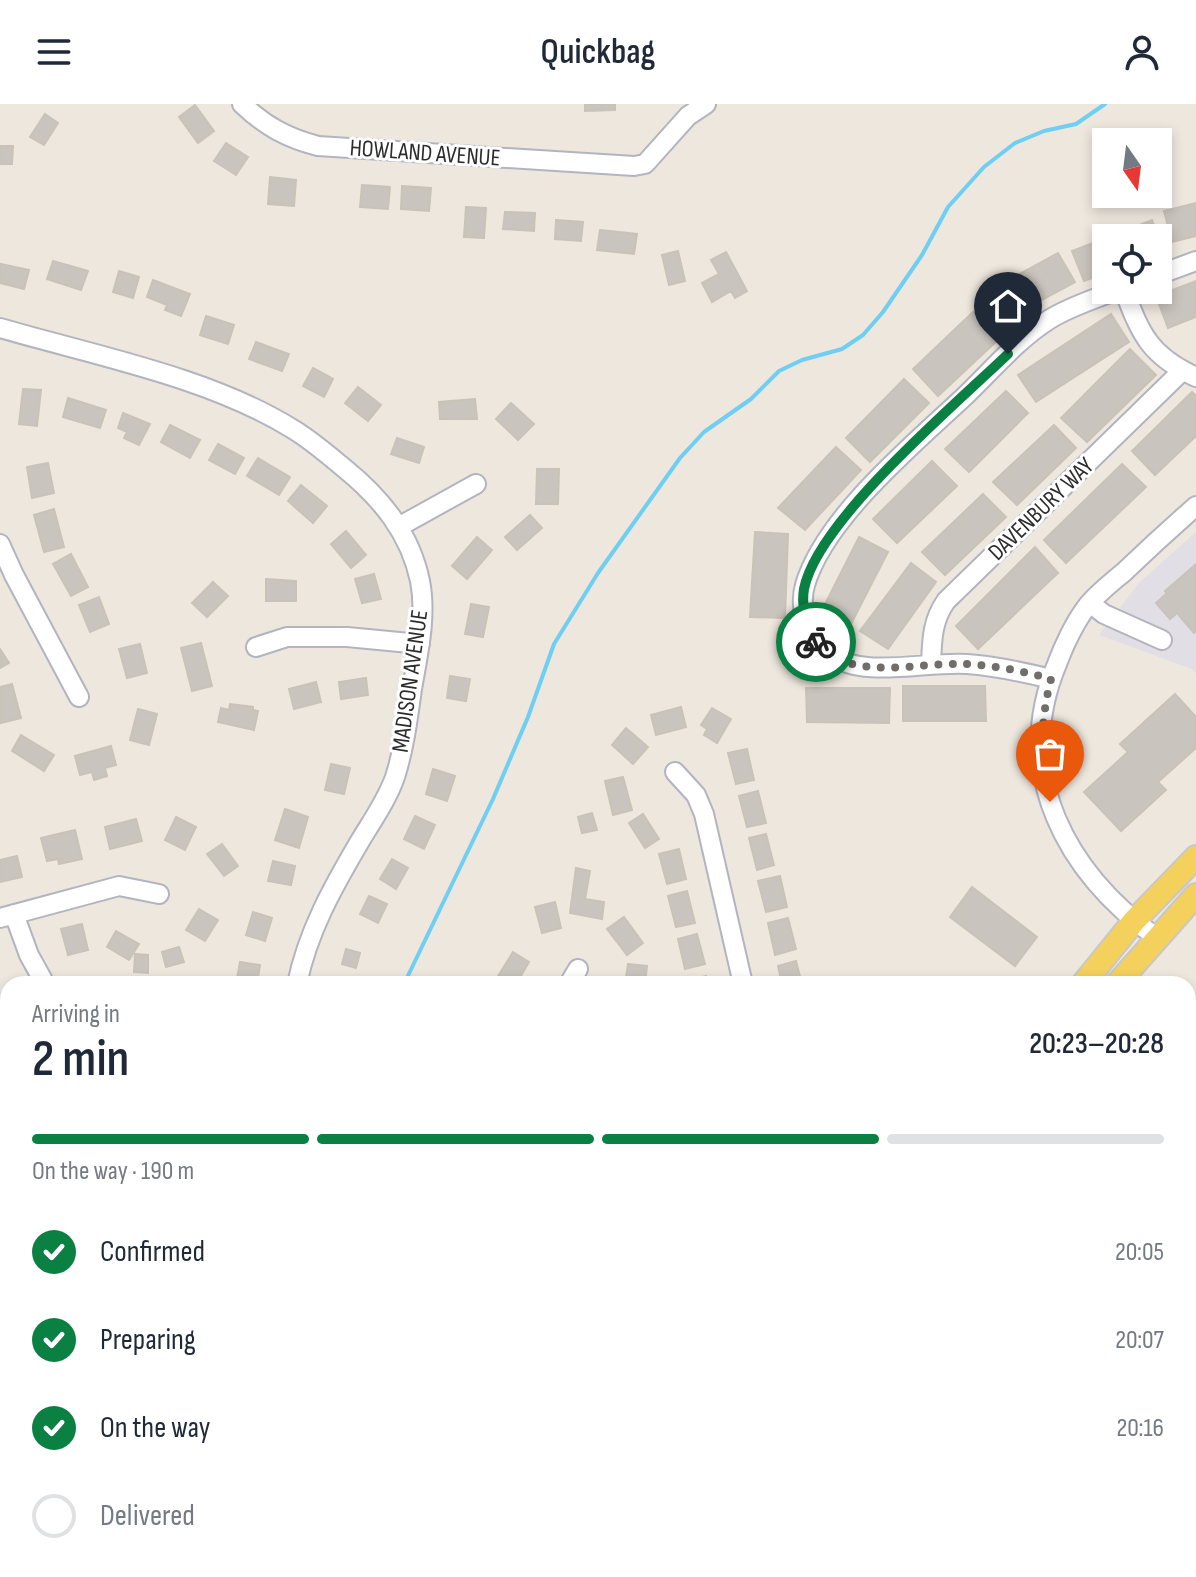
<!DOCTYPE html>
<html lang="en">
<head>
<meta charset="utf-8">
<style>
	:root { --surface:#fff; --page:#f2f2f3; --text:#1f2937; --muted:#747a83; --line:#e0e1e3; --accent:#0b8043 }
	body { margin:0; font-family:"Sofia Sans Condensed",sans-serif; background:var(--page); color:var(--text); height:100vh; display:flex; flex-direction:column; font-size:30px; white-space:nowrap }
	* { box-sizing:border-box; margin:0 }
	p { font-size:26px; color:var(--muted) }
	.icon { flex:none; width:44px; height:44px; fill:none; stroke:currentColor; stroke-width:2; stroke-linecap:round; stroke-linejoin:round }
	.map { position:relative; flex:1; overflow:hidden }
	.details { position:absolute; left:0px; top:872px; width:1196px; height:602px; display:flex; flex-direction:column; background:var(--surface); border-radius:24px 24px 0 0; box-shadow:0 4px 12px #0003 }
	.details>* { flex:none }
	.needle { width:52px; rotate:166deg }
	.fabs { position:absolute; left:1092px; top:24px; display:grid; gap:16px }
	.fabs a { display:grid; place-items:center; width:80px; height:80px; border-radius:0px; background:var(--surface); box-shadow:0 4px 12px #0003; font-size:40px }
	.pin { position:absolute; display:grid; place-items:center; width:68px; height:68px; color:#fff; margin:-82px -34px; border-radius:50% 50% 50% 0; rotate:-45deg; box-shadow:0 0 8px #0007 }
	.pin .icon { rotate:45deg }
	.courier { position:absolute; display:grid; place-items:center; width:80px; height:80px; margin:-40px; border:6px solid #0b8043; border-radius:50%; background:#fff; color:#222; box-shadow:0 2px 10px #0007 }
	.headline em { font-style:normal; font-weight:600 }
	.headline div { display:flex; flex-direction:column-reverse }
	.headline { display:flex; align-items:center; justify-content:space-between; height:136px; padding:0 32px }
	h1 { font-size:52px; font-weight:600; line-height:60px }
	.bar { display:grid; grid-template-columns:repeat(4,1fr); gap:12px 8px; align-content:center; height:96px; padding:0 32px }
	.bar i { height:10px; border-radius:6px; background:var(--line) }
	.bar .active { background:var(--accent) }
	.bar p { grid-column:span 4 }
	ol { padding:0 32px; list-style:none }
	li { display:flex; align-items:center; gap:24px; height:88px }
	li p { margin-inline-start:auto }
	li .icon { padding:8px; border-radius:50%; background:var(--accent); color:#fff; stroke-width:4 }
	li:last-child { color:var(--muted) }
	li i { width:44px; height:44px; border:4px solid var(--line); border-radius:50% }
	header { display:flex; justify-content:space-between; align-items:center; height:104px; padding:0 32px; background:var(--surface); font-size:36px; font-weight:600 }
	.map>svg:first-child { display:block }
	.industrial { fill:#e1dee6 }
	.green { fill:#b4e599 }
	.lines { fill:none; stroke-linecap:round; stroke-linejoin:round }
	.stream { stroke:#6fcff2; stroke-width:4 }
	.building { fill:#c9c4bd; stroke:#c9c3b7; stroke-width:2 }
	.minor-casing { stroke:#b2b4c0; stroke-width:22 }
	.major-casing { stroke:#c8c8c8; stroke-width:26 }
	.minor { stroke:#fff; stroke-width:18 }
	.major { stroke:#f4d05d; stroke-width:22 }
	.rail { stroke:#a0a3b6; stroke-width:4 }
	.done { stroke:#706d6a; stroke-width:8; stroke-dasharray:0 14.4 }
	.route { stroke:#0b8043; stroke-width:10 }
	.labels { text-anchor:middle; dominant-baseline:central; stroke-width:6; stroke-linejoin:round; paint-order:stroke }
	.street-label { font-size:24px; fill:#2c2c2c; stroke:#fff }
</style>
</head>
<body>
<header><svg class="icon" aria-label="menu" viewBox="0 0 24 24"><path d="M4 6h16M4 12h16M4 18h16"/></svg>Quickbag<svg class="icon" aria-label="person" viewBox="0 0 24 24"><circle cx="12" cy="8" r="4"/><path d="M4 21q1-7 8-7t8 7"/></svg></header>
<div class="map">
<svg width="1196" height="1473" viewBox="0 0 1196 1473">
	<rect width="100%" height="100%" fill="#eee7de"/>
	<!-- industrial -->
	<path class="industrial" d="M1196,428V570L1192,565L1099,531L1139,479Z"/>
	<!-- green -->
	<path class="green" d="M131,1466H415L431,1473H86Z"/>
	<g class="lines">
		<!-- stream -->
		<path class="stream" d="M404,880L493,695L528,613L554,540L598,469L680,354L704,328L751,295L779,267L802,256L842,245L863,231L883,208L922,151L948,103L984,63L1015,39L1044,27L1076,20L1105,0
			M0,1010L8,1015"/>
	</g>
	<!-- building -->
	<path class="building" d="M585,0H615V6L585,7Z
		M195,1L214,27L198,39L179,13Z
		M45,10L58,19L44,41L30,33Z
		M226,39L248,53L236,71L214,57Z
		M0,42H13L12,60H0Z
		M270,73L296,76L294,102L268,100Z
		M362,81L390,83L388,105L360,103Z
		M402,82L431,84L429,107L401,105Z
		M1196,99V132L1172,138L1164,107Z
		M466,103L486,104L484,134L464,133Z
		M505,108L535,109L534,127L503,125Z
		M556,116L583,118L581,137L555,135Z
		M1152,116L1164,147L1158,149V134H1106V169L1084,177L1072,147Z
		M600,126L637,130L634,150L597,146Z
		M678,147L685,177L669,181L662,151Z
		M726,148L747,187L735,194L731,187L712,198L702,179L719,170L711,156Z
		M1058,149L1075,178L999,219L983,190Z
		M53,157L88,167L81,186L47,175Z
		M1,160L29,166L24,185L0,179Z
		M119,167L139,173L133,194L113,188Z
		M153,176L190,190L181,212L165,206L167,201L147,193Z
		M1196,177V213L1168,224L1156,192Z
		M973,208L999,235L938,292L913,265Z
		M1111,210L1129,238L1036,298L1018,271Z
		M206,212L234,221L228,240L200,231Z
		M256,238L289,250L282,267L249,255Z
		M1130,245L1156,271L1087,338L1061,314Z
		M313,264L333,275L324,293L303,282Z
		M904,275L929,299L870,358L846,334Z
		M358,283L381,301L368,317L345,299Z
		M23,285L41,286L37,322L19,320Z
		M1006,287L1028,309L969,368L945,345Z
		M1192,288L1196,292V332L1155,371L1132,347Z
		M68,294L106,306L100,324L63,313Z
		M475,295L477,315H440L439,298Z
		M511,299L534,320L518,336L496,315Z
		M123,309L150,320L139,341L124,334L127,328L118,324Z
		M170,321L200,336L190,354L161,338Z
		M1054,321L1076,344L1017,401L993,378Z
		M397,334L424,343L419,359L391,350Z
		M218,340L244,354L235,370L209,356Z
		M836,343L861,366L805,426L778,404Z
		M258,354L290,373L279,391L247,372Z
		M932,357L957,382L897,439L873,415Z
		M48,359L54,389L32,394L27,363Z
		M1122,360L1146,383L1066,459L1044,436Z
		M537,365H559L558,400H536Z
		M301,381L327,402L313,419L288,397Z
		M983,390L1006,413L945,471L922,448Z
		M54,405L64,443L44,448L34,411Z
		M530,411L542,424L517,446L505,433Z
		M346,427L366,451L351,464L331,440Z
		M755,428L788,430L785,514L750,513Z
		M477,433L492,446L467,475L452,462Z
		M859,433L888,448L850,522L821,508Z
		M1035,443L1058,469L978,545L956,522Z
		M71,450L88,483L71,492L53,460Z
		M911,459L936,478L888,545L860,527Z
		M1196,460V527L1194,529L1177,509L1170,515L1156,499L1167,489L1165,487Z
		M374,470L381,495L362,499L355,475Z
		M266,475L296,477V497H266Z
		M213,478L228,492L207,513L192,499Z
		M99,493L109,520L90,528L79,501Z
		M471,500L489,503L483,533L465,530Z
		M201,539L212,582L192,587L181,544Z
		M140,540L147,569L127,574L119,545Z
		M0,545L9,559L0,564Z
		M450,572L470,575L466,597L447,594Z
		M366,574L368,591L341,595L339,578Z
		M316,578L321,598L294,605L289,585Z
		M12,580L21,614L1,619L0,583Z
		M903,582H985L986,617H903Z
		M806,584H890L889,619L807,618Z
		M1175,590L1196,613V644L1158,678L1166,686L1121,727L1084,688L1128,648L1120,640Z
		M230,600L253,603V606L258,607L254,626L218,618L221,604L229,606Z
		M681,603L686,623L656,631L651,611Z
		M712,604L731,615L717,639L704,631L707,625L701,621Z
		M138,605L157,610L149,641L130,636Z
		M626,624L648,643L633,660L612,641Z
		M21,631L54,651L44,667L12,647Z
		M111,642L116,661L105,664L107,672L94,676L92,668L80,671L75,652Z
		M747,645L754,676L736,680L728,649Z
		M331,660L350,664L344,690L325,686Z
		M433,665L455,672L447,697L426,690Z
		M623,673L632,706L613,711L605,677Z
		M758,687L766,719L747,723L739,692Z
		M285,705L308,713L299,744L275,736Z
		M592,709L597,726L582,729L578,713Z
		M643,710L659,735L645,744L629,719Z
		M415,712L435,721L424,745L404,735Z
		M176,713L196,723L185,746L165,736Z
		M136,715L142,737L110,745L105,723Z
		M75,726L82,755L59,760L58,755L47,757L41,734Z
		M766,730L774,761L757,766L749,734Z
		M222,740L238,762L224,772L207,750Z
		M679,745L686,775L667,780L659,750Z
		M17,752L22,773L0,778V756Z
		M392,755L408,764L396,785L380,775Z
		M273,757L295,762L291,781L268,777Z
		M576,764L590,767L585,795L604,798L602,815L570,809Z
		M780,772L787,803L766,808L758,777Z
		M972,783L1037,833L1015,862L950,813Z
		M687,787L695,819L676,823L668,792Z
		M369,792L387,800L378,819L360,810Z
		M555,798L561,824L542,829L535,803Z
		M199,805L218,816L205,837L186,826Z
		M253,808L272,814L265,837L246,831Z
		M624,813L643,839L627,851L607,825Z
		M788,814L796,845L775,851L768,819Z
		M82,820L88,846L68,851L61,825Z
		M116,827L139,840L129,856L107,843Z
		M697,830L705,860L685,865L678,835Z
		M179,843L184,858L166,863L162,848Z
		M346,845L360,849L356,864L342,860Z
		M513,848L529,858L516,880H500L495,877Z
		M135,850L148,851V869L134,868Z
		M796,857L802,880H782L778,862Z
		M240,858L260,861L257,880H236Z
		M628,860L647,862L645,880H625Z
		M706,872L708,880H689L688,877Z
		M1189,894L1196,900V978L1188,988Z
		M8,910V932L0,919V915Z
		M8,1127V1144L1,1140Z
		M795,1466H831L825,1473H814Z
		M906,1466H923L920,1473H903Z
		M938,1466H958L954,1473H934Z
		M972,1466H1006L1003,1473H969Z
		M1021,1466H1034L1031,1473H1017Z
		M1048,1466H1065L1062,1473H1045Z
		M1138,1466H1158L1155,1473H1134Z"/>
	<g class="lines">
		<defs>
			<path id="minor" d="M242,0C265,22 287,34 318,42L634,62L645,60L688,12L706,0
				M1158,171L1196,157
				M1124,186C1141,231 1150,252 1196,273
				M0,224C93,251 208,273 291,324C310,335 327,350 344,364C381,394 410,429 420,477C427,512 418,550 412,585C408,614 404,645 395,673C387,696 372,717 360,737C333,783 308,827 297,880
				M400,422L476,380
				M0,440L14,471L79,593
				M1090,499L1104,510L1162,536
				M256,543L287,533H347L420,540
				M931,560C932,536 932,517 946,497L1182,267
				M1051,575C1023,568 995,562 967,560C926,557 864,575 830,551C809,535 798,506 805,481C825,413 914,340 965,292C992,266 1018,235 1050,215C1071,202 1095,195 1117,186
				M675,668L696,691L704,710L743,880
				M14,810L29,851L45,880
				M0,814L119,782L159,790
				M1157,834C1067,769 1011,670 1057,560C1065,539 1074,519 1088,501C1098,489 1112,478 1124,468C1148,445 1172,423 1196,402
				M569,880L578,865
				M0,1066L8,1070
				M1188,1307L1196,1302
				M1188,1393L1196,1421
				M1176,1466L1181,1473"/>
			<path id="major" d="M1083,880L1134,817L1196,753
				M1117,880L1196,791
				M626,1473L631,1466
				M645,1473L651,1466"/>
		</defs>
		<!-- minor casing -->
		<use href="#minor" class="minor-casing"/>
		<!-- major casing -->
		<use href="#major" class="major-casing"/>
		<!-- minor -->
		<use href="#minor" class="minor"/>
		<!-- major -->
		<use href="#major" class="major"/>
		<!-- rail -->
		<path class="rail" d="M0,1277L8,1281
			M451,1466L468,1473"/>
	</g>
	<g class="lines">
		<!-- done -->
		<path class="done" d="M816,538C849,579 917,558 964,560C993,561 1023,567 1051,575C1040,618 1040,654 1050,698"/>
		<!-- route -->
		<path class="route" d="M816,538C806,522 801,504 804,485C817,417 956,300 1008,250"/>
	</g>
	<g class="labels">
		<!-- street labels -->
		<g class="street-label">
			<text transform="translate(425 49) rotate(4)">HOWLAND AVENUE</text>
			<text transform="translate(1041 405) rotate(-44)">DAVENBURY WAY</text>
			<text transform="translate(410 577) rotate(-82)">MADISON AVENUE</text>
		</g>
	</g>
</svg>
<div class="fabs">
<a><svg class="needle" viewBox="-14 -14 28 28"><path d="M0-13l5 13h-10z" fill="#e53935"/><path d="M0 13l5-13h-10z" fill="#747a83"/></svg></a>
<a><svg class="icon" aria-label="locate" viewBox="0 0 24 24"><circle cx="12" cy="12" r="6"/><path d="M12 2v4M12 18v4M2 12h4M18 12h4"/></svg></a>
</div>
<div class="pin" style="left:1050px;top:698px;background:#ea580c"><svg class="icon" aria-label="bag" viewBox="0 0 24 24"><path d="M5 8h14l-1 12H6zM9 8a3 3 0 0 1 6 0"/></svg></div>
<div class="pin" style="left:1008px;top:250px;background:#1f2937"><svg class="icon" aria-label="home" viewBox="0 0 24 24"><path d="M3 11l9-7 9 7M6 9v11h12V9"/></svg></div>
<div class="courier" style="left:816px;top:538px"><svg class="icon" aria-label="bike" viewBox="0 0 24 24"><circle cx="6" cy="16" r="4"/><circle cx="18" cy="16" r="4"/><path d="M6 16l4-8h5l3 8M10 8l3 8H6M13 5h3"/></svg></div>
<section class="details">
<div class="headline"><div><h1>2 min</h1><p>Arriving in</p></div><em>20:23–20:28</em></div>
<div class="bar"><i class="active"></i><i class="active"></i><i class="active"></i><i></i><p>On the way · 190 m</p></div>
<ol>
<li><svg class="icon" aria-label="check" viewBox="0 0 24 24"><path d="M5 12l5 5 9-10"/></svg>Confirmed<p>20:05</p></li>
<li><svg class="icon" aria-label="check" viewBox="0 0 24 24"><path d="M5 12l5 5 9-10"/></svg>Preparing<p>20:07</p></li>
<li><svg class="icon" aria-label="check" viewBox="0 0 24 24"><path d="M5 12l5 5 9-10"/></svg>On the way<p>20:16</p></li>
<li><i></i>Delivered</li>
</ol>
</section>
</div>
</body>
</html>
